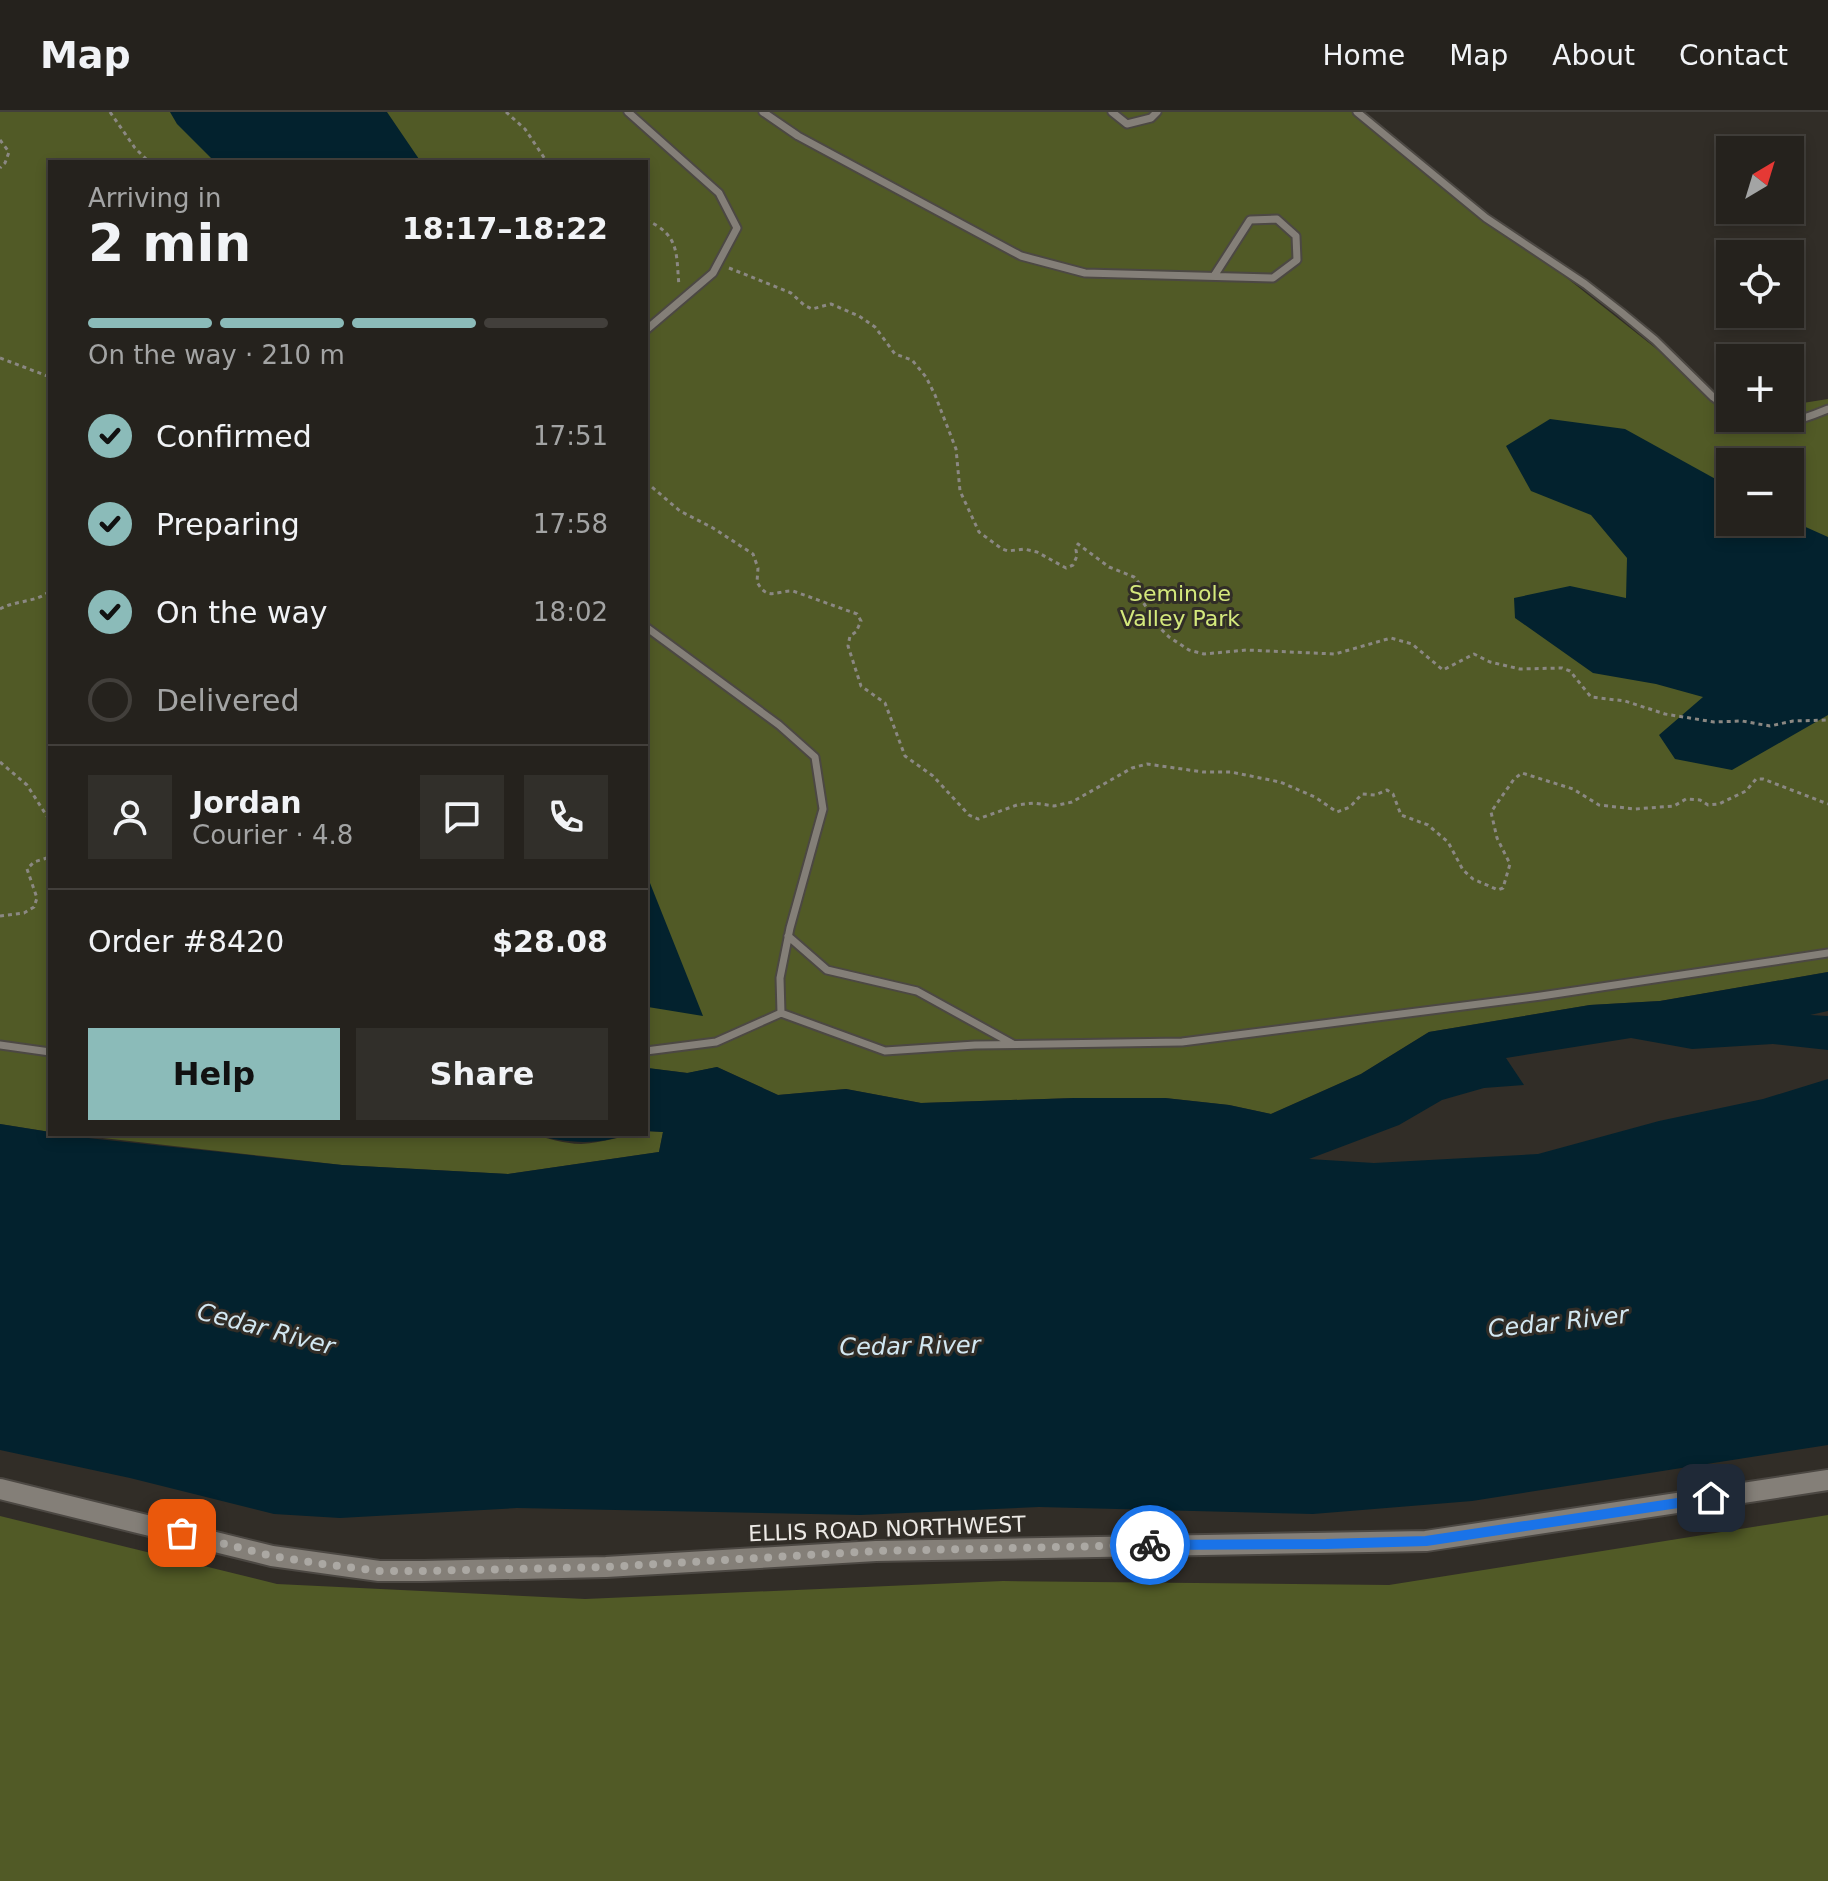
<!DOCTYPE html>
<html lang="en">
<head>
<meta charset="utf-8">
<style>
	:root { --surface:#25221d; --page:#312f2a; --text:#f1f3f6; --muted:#a3a4a4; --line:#423f3b; --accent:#8bbbb9 }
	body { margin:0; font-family:"DejaVu Sans",sans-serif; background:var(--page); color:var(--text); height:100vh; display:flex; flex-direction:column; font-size:30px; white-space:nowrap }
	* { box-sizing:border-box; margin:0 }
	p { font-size:26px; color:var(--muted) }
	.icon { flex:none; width:44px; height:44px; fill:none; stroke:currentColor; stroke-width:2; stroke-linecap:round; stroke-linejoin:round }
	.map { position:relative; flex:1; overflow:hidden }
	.side { position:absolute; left:48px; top:48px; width:600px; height:976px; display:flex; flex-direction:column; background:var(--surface); border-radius:0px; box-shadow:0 4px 12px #0003,0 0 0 2px var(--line) }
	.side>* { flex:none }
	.needle { width:52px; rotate:38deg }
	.buttons { position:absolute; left:1716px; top:24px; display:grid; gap:16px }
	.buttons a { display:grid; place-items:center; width:88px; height:88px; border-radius:0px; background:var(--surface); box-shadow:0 4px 12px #0003,0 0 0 2px var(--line); font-size:40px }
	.pin { position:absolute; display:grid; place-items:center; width:68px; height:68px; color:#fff; margin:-34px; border-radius:16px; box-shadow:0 4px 12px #0006 }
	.courier { position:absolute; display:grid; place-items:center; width:80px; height:80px; margin:-40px; border:6px solid #1a73e8; border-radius:50%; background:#fff; color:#222; box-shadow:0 2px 10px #0007 }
	.overview em { font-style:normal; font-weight:700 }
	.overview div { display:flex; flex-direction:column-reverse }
	.overview { display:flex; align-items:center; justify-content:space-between; height:136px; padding:0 40px }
	h1 { font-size:52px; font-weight:700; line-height:60px }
	.bar { display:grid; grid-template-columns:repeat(4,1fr); gap:12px 8px; align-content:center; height:96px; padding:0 40px }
	.bar i { height:10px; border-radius:6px; background:var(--line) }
	.bar .selected { background:var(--accent) }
	.bar p { grid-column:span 4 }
	.line { display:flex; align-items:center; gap:20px; padding:0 40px; border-top:2px solid var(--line) }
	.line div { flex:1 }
	.round { display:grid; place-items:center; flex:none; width:84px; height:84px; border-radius:0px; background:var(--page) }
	ol { padding:0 40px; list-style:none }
	li { display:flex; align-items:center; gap:24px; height:88px }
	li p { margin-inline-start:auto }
	li .icon { padding:8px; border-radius:50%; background:var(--accent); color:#111; stroke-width:4 }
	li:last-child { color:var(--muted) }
	li i { width:44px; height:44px; border:4px solid var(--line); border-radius:50% }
	.action { display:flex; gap:16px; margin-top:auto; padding:16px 40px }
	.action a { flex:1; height:92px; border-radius:0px; background:var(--accent); color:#111; font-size:32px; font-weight:700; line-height:92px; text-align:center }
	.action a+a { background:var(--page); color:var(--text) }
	header { display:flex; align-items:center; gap:48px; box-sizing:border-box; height:112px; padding:0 40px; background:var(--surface); border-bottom:2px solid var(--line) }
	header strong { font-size:38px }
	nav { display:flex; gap:44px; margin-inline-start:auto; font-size:28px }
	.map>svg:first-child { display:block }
	.green { fill:#515a26; fill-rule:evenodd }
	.water { fill:#03222e }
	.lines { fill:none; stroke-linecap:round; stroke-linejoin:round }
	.lane-casing { stroke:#4c4843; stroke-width:11 }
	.secondary-casing { stroke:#4c4843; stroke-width:24 }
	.path { stroke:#8b8883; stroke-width:3; stroke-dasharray:4 4; stroke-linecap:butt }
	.lane { stroke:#847f78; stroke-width:7 }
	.secondary { stroke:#847f78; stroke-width:20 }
	.done { stroke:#aba8a3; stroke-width:8; stroke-dasharray:0 14.4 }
	.route { stroke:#1a73e8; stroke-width:10 }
	.labels { text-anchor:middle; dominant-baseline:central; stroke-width:6; stroke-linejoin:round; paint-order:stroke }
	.park-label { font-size:22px; fill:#d4e87c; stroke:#312d27 }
	.street-label { font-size:22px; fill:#edeae6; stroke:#312d27 }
	.water-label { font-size:24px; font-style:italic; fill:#d2e8f2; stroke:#312d27 }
</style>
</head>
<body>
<header>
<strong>Map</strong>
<nav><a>Home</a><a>Map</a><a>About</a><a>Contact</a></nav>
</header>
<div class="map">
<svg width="1828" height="1769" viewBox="0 0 1828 1769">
	<rect width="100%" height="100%" fill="#312d27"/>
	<!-- green -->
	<path class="green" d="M0,0H1357L1730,295V306H1790V293L1828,287V860L1660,889L1590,893L1429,920L1361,962L1271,1002L1229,993L1165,986H1074L921,991L846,977L778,983L717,955L688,961L646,956V50H50V1020L0,1012ZM1730,350H1790V410H1730Z
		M646,1019L663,1020L659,1040L508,1062L342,1053L67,1022H529C545,1025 564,1032 581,1032C604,1031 624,1022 646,1022Z
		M1828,1403V1769H0V1404L277,1472L585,1487L1003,1469L1389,1473Z"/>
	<!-- water -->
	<path class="water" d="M170,0H387L421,50H215L177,12Z
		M1550,307L1625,317L1730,375V410H1790V408L1828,425V603L1732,658L1675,647L1659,623L1703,585L1656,572L1593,561L1515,506L1514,486L1570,474L1626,486L1627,446L1591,403L1531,379L1506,334Z
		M646,761L703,904L648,895L646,890Z
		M1828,860V899L1810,903L1828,904V938L1773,932L1692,937L1631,926L1506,946L1524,973L1484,976L1442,988L1399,1013L1309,1047L1374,1051L1538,1042L1659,1009L1763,987L1828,967V1333L1472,1389L1313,1402L1039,1395L860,1403L517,1396L340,1406L274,1402L130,1366L0,1338V1012L50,1020V1022L342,1053L508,1062L659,1040L663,1020L646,1019L648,956L687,961L717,955L778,983L846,977L921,991L1074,986H1165L1229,993L1271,1002L1361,962L1429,920L1590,893L1660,889Z
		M529,1022H629C591,1035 567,1030 529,1022Z"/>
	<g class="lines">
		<defs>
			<path id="lane" d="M628,0L719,81L737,116L713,161L646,218
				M763,0L798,24L1021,144L1085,161L1273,166L1297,148L1296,124L1277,107L1250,108L1214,164
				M1112,0L1127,12L1151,6L1157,0
				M1357,0L1486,106L1585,172L1621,200L1655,228L1713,285L1730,297
				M1742,306C1765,322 1804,307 1828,297
				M646,515L779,613L815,645L823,697L790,816L780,866L781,901
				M788,824L827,858L917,879L1013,932
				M0,933L50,940
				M646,939L716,930L781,901L885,939L975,933L1182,930L1541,884L1828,841"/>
			<path id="secondary" d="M0,1377L272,1444L379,1459H423L606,1455L876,1439L1426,1429L1828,1368"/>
		</defs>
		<!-- lane casing -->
		<use href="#lane" class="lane-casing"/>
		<!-- secondary casing -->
		<use href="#secondary" class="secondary-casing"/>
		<!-- path -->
		<path class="path" d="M110,0L135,36L149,50
			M506,0L525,17L547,50
			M0,28L9,40L5,51L0,56
			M646,108C680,123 676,141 679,174
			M729,156L791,181L804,193L812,197L831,192L859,204L875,215L895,242L912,248L926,265L935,283L956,337L960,379L979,420L1002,437L1008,439L1024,437L1037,440L1066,456L1073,453L1077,444L1076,438L1078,432L1109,455L1134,465L1139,471L1140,485L1157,513L1169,525L1189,538L1204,542L1246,538L1335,542L1391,526L1412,532L1443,558L1474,542L1490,550L1520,557L1562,556L1570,559L1591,585L1625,589L1665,602L1714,610L1742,609L1770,614L1793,609L1828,608
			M0,246L50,265
			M646,370L680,399L713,416L753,442L758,456L757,470C768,490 777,478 793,479L857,502L861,509L856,520L850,524L848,534L861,574L885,591L905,644L933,664L969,703L978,707L1017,693L1034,691L1054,694L1072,690L1132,656L1147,652L1203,660H1231L1280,670L1315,685L1337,700L1350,695L1362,682L1375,683L1387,678L1393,682L1401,703L1428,713L1448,730L1463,758L1473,767L1498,778L1503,776L1510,752L1497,726L1491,700L1514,667L1522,661L1573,677L1599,693L1635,697L1674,694L1686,687L1700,688L1708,693L1719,692L1746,679L1756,667H1763L1828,692
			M0,497C16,488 35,491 50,479
			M0,650L27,673L50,709
			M0,804L24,801L34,795L37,786L27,757L34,750L50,745"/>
		<!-- lane -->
		<use href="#lane" class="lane"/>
		<!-- secondary -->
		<use href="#secondary" class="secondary"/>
	</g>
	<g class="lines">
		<!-- done -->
		<path class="done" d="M182,1421L272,1444L322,1452L379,1459H423L606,1455L876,1439L1150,1433"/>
		<!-- route -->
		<path class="route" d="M1150,1433L1326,1432L1426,1429L1711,1386"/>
	</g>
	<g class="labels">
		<!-- park labels -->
		<g class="park-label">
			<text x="1180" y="481">Seminole<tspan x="1180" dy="25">Valley Park</tspan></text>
		</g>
		<!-- street labels -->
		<g class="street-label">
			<text transform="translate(887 1417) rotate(-2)">ELLIS ROAD NORTHWEST</text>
		</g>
		<!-- water labels -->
		<g class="water-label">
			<text transform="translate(1558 1210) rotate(-6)">Cedar River</text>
			<text transform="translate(266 1217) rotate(15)">Cedar River</text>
			<text transform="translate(910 1234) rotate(-1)">Cedar River</text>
		</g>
	</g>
</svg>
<div class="buttons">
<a><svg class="needle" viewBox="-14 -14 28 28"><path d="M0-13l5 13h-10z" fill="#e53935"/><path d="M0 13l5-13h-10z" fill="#a3a4a4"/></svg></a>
<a><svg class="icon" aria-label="locate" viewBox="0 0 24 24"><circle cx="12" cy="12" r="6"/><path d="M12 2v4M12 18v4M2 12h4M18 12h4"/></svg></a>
<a>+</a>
<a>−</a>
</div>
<div class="pin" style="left:182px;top:1421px;background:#ea580c"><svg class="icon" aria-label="bag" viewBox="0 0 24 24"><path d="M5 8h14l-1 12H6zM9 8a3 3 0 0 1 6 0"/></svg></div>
<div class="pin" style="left:1711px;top:1386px;background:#1f2937"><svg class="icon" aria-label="home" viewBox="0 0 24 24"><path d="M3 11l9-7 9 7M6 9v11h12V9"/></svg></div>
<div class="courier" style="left:1150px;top:1433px"><svg class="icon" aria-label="bike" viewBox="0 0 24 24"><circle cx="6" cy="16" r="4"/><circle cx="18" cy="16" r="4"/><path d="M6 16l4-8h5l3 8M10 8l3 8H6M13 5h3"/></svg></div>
<section class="side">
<div class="overview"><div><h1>2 min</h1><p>Arriving in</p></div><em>18:17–18:22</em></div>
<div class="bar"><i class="selected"></i><i class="selected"></i><i class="selected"></i><i></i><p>On the way · 210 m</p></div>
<ol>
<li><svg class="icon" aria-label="check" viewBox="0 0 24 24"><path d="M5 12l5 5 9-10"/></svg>Confirmed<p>17:51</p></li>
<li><svg class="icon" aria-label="check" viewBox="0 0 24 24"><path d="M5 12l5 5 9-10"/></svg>Preparing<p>17:58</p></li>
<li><svg class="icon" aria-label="check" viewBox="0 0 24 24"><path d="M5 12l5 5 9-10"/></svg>On the way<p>18:02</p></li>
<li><i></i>Delivered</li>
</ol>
<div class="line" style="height:144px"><a class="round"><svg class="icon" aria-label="person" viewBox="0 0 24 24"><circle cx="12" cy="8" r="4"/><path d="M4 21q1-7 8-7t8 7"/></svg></a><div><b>Jordan</b><p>Courier · 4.8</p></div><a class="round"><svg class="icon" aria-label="chat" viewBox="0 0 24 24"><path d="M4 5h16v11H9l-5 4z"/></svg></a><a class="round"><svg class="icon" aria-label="phone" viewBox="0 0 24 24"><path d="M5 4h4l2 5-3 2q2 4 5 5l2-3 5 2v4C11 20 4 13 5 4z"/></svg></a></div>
<div class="line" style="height:104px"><div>Order #8420</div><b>$28.08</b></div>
<div class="action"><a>Help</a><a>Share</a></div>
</section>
</div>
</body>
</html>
